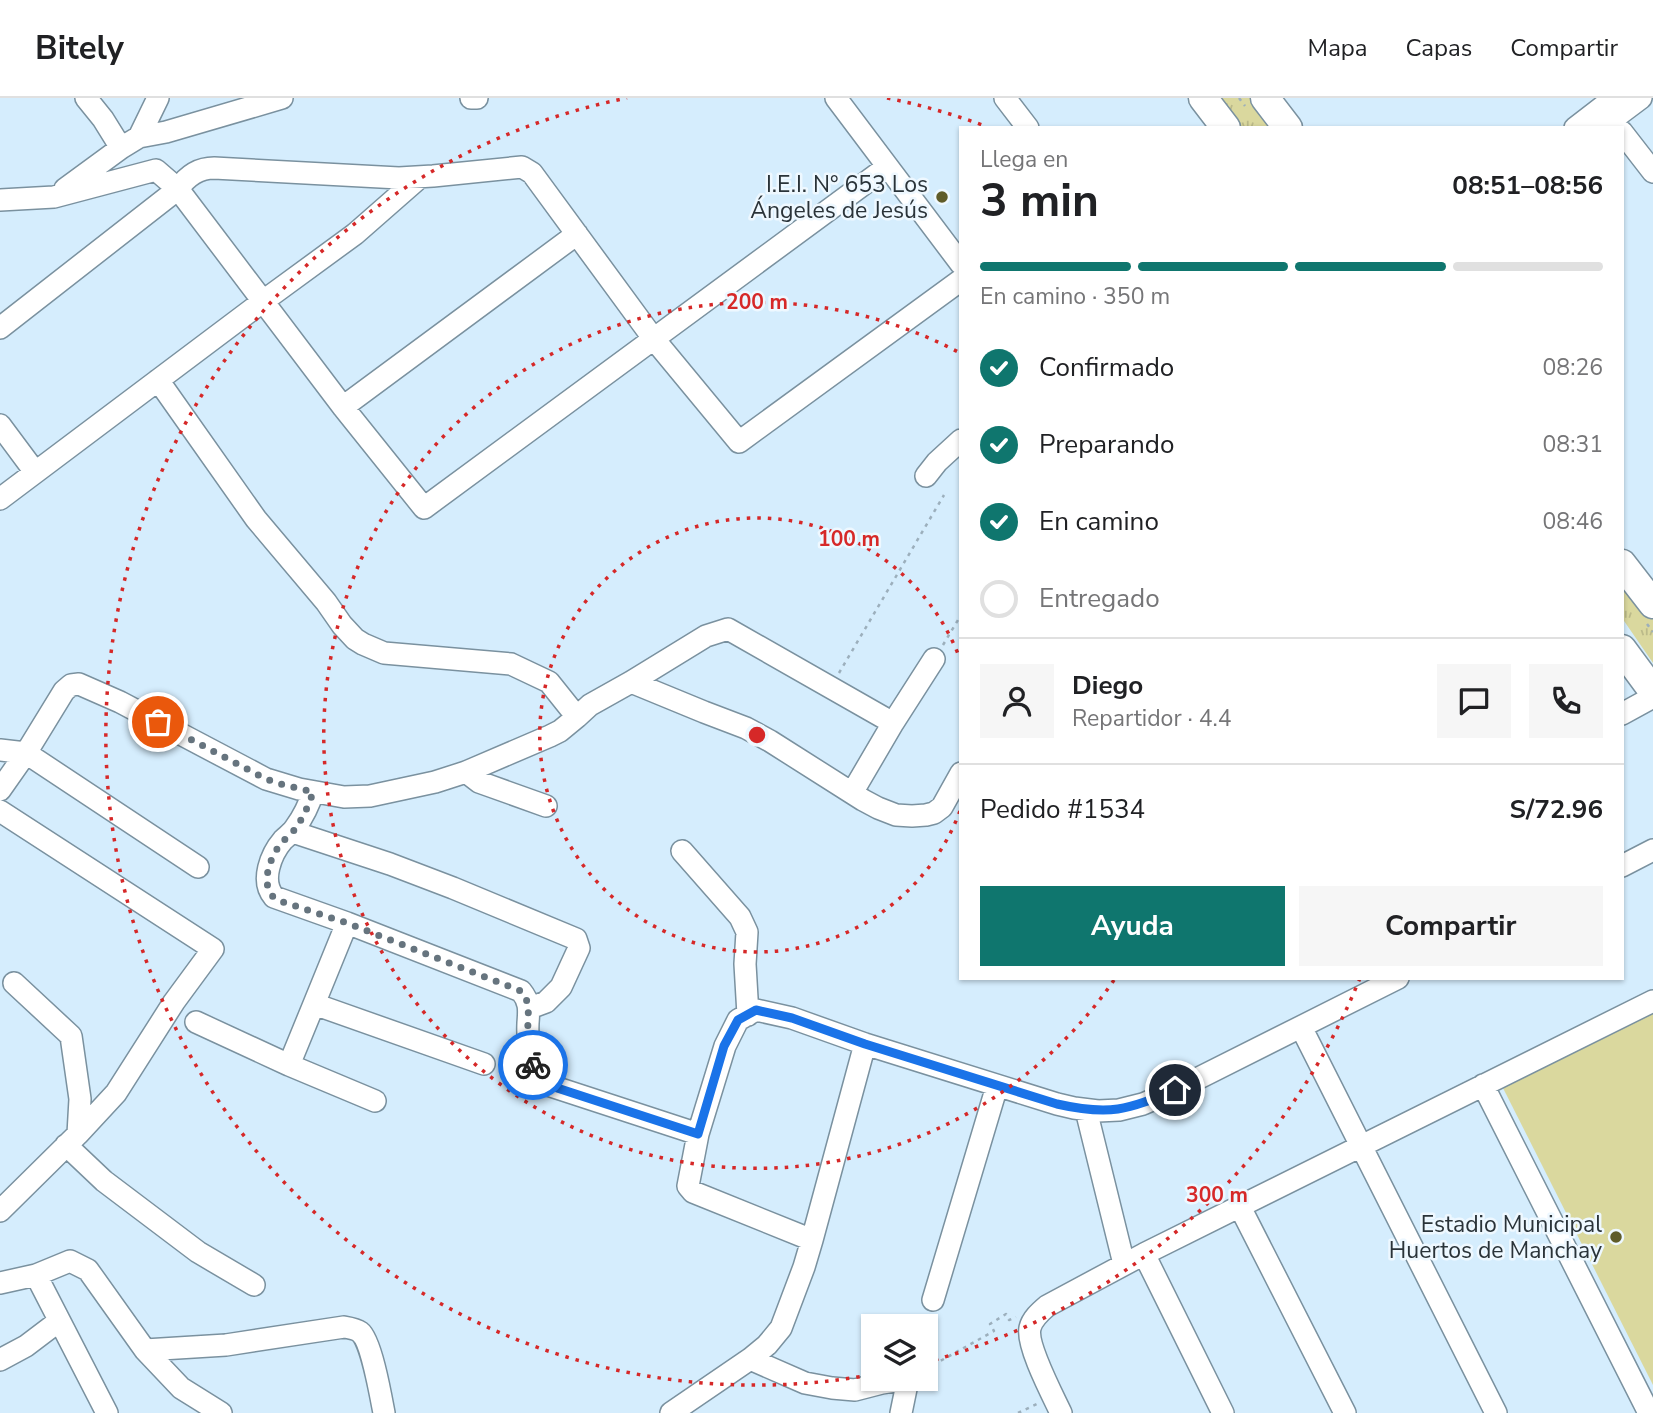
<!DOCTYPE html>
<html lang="es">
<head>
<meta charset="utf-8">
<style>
	:root { --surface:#fff; --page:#f6f6f6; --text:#202124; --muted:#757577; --line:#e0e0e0; --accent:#0f766e }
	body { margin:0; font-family:"Nunito Sans",sans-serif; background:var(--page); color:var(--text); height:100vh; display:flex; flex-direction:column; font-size:26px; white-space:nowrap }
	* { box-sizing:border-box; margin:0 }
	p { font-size:23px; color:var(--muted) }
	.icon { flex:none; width:38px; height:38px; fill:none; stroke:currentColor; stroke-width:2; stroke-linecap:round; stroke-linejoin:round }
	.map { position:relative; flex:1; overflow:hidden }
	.sheet { position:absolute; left:959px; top:28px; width:665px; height:854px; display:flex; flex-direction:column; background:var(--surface); border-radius:0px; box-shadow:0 2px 5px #0004 }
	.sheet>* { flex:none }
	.buttons { position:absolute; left:861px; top:1216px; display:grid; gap:14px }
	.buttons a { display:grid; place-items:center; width:77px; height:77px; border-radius:0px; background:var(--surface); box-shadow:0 2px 5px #0004; font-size:35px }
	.pin { position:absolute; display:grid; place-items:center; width:60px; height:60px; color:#fff; margin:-30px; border:4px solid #fff; border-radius:50%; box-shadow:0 2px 7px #0007 }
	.courier { position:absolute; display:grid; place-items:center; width:70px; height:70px; margin:-35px; border:5px solid #1a73e8; border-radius:50%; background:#fff; color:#222; box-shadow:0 2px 9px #0007 }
	.headline em { font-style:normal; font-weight:700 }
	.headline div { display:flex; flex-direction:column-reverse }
	.headline { display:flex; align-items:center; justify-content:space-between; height:119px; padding:0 21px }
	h1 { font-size:46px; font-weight:700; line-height:52px }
	.bar { display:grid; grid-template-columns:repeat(4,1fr); gap:10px 7px; align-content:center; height:84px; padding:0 21px }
	.bar i { height:9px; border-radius:5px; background:var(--line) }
	.bar .current { background:var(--accent) }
	.bar p { grid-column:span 4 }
	.line { display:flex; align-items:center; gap:18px; padding:0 21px; border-top:2px solid var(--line) }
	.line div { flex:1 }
	.round { display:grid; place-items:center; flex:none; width:74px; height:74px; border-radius:0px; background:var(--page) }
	ol { padding:0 21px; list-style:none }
	li { display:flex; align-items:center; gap:21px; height:77px }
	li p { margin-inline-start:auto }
	li .icon { padding:7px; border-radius:50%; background:var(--accent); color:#fff; stroke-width:4 }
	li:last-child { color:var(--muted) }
	li i { width:38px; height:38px; border:4px solid var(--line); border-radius:50% }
	.primary-button { display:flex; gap:14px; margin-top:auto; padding:14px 21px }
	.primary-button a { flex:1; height:80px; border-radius:0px; background:var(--accent); color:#fff; font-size:28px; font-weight:700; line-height:80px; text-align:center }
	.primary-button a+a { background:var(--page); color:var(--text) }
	header { display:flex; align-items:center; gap:42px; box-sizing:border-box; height:98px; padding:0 35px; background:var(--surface); border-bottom:2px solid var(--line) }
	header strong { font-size:33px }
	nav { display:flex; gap:38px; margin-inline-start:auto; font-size:24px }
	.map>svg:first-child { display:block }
	.grass { fill:url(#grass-tufts) }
	.pitch { fill:#dad89e }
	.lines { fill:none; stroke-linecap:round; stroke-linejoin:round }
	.minor-casing { stroke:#7a919f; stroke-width:24 }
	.major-casing { stroke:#7a919f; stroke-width:31 }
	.path { stroke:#9cafbc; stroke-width:2.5; stroke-dasharray:3.5 5; stroke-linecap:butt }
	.minor { stroke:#fff; stroke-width:21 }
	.major { stroke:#fff; stroke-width:28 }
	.done { stroke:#66747e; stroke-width:7; stroke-dasharray:0 12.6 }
	.route { stroke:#1a73e8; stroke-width:9 }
	.ring { fill:none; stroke:#d62828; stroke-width:3.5; stroke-dasharray:3.5 7 }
	.poi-dot { fill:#5f5c29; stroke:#eef8ff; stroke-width:2.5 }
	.labels { text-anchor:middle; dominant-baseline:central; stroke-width:5; stroke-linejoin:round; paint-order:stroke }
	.poi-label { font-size:23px; fill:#2a3339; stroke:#eef8ff; text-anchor:end }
	.centre { fill:#d62828; stroke:#eef8ff; stroke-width:3.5 }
	.ring-label { font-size:21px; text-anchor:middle; font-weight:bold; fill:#d62828; stroke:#eef8ff; stroke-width:5; stroke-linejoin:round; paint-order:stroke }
</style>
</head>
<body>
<header>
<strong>Bitely</strong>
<nav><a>Mapa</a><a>Capas</a><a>Compartir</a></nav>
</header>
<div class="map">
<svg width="1653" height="1315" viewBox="0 0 1653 1315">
	<defs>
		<pattern id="grass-tufts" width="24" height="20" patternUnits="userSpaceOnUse" patternTransform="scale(1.75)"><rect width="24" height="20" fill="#dad89e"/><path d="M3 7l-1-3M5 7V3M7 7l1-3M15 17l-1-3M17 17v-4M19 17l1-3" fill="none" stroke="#bbba89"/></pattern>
	</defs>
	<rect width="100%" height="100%" fill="#d5edfd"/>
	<!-- grass -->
	<path class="grass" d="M1216,0H1257L1280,30H1239Z
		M1622,480L1653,519V565L1622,520Z"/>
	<!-- pitch -->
	<path class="pitch" d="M1653,914V1287L1503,990Z"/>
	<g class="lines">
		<defs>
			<path id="minor" d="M86,0L103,21L121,50
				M471,0H477
				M836,0L961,166
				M1005,0L1028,30
				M1575,30L1614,0
				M1601,30L1641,0
				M1622,34L1653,74
				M139,39L158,0
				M65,91L121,50L139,39L166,34L282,0
				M0,102L54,99L156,72L178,91L343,309L424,410L887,69
				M0,230L178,91C187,78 198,70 214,70L399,80L433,78L522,69L532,75L653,240L739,344L961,182
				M343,309L577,136
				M0,327L35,374
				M926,378L937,364L961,342
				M0,401L262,204L355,136L420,79
				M631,584L704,614L746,630L770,643L863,702L878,710L896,717L912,718L926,717L934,715L942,709L961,675
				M1622,616L1653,599
				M577,619L590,607L631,584L706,538L728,531L893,625
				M0,652L26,655L198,769
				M466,674L479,684L546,708
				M0,692L26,655L64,593L71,587L79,586L120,604L266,681L299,691L344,699L370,698L435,684L466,674L550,638L560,633L577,619L549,584L511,566L384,555L363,546L355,541L342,527L326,504L256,421L158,282
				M313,694C309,707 303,719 295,730C292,735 287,738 283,742C271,756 260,783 274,799L347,825L521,893C530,904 529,912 528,925C527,948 530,972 548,987L698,1036
				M852,695L893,625L934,561
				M0,713L213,851L174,904L116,995L78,1036L0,1113
				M293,734L390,766L453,790L576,841L579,850L561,889L546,904L530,910
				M682,753L740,819L747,834L745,866L748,917
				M1622,768L1653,752
				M347,825L314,906L484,966
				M14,885L71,938L80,1001L78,1036
				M314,906L289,967L375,1003
				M196,924L289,967
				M1301,929L1496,1315
				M1483,987L1649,1315
				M1086,1012L1124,1166
				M66,1047L104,1083L198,1154L254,1187
				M1240,1109L1345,1315
				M812,1142L693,1094L688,1088L698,1036L725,948L738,922L756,912L792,920L865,946L1057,1006L1074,1010L1098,1013L1119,1012L1143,1006L1175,992L1398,880
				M1144,1156L1223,1315
				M36,1177L107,1315
				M0,1185L36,1177L70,1163L88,1172L145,1252L181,1290L221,1315
				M933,1202L997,988
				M145,1252L226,1247L344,1229C350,1230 356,1231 360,1234C371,1242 381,1299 384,1315
				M750,1261L805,1285L832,1290L855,1292L882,1285L908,1281L901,1315
				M0,1262L26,1248L59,1223
				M671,1315L750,1261L767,1247L781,1230L804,1169L812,1142L865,946
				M1061,1315C1053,1298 1026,1247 1030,1230C1032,1221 1040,1214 1047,1208L1144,1156L1653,903"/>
			<path id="major" d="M1203,0L1226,30
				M1265,0L1288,30
				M1622,466L1653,506
				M1622,551L1653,593"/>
		</defs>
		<!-- minor casing -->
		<use href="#minor" class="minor-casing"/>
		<!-- major casing -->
		<use href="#major" class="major-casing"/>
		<!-- path -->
		<path class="path" d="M1239,0L1245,8
			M1647,526L1653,534
			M943,547L961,517
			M839,575L944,397
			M925,1228L928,1219
			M926,1271L994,1233L990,1226L1006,1216L1009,1222L1016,1219
			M1018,1315L1037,1306"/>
		<!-- minor -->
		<use href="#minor" class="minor"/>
		<!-- major -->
		<use href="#major" class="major"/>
	</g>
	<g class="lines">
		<!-- done -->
		<path class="done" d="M158,624L266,681L284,687L313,694C309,707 303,719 296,730C290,737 282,743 277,751C268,765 260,791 277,802L347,825L521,893C532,906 527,917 528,932C528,944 530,956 533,967"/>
		<!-- route -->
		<path class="route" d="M533,967L540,981L548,987L698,1036L724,948L738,922L756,912L792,920L865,946L1057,1006C1110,1018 1127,1012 1175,992"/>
	</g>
	<!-- distance rings -->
	<g class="ring">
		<path d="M960 713A217 217 0 1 1 960 561"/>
		<path d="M1114 882A433 433 0 1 1 960 255"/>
		<path d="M1360 880A650 650 0 0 1 931 1263M870 1277A650 650 0 0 1 627 0M887 0A650 650 0 0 1 985 28"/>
	</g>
	<!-- markers -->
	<g class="poi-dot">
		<circle cx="942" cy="99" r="7"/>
		<circle cx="1616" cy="1139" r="7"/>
	</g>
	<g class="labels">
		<!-- poi labels -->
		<g class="poi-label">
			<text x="928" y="86">I.E.I. N° 653 Los<tspan x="928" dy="26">Ángeles de Jesús</tspan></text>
			<text x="1602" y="1126">Estadio Municipal<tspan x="1602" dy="26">Huertos de Manchay</tspan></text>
		</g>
	</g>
	<circle cx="757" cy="637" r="10" class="centre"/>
	<g class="ring-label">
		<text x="757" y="211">200 m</text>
		<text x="849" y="448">100 m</text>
		<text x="1217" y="1104">300 m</text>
	</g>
</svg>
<div class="buttons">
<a><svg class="icon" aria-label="layers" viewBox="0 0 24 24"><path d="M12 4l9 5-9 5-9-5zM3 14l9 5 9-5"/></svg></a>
</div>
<div class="pin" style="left:158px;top:624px;background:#ea580c"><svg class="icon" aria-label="bag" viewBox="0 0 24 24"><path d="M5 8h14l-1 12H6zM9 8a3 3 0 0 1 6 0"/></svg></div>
<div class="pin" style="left:1175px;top:992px;background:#1f2937"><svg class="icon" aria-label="home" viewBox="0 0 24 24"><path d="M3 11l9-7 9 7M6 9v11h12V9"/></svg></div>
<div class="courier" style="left:533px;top:967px"><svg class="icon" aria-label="bike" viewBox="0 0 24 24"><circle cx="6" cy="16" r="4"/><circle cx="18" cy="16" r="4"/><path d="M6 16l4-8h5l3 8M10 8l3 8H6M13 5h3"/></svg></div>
<section class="sheet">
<div class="headline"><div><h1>3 min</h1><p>Llega en</p></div><em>08:51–08:56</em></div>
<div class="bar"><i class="current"></i><i class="current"></i><i class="current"></i><i></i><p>En camino · 350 m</p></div>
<ol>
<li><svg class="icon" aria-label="check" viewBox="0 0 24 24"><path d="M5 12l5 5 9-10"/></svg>Confirmado<p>08:26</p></li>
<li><svg class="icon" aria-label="check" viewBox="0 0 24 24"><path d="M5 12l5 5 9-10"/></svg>Preparando<p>08:31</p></li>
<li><svg class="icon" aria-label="check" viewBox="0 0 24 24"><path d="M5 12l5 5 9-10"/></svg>En camino<p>08:46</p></li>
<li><i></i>Entregado</li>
</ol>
<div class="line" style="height:126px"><a class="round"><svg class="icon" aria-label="person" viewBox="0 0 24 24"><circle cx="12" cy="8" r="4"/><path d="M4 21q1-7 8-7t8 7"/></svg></a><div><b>Diego</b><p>Repartidor · 4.4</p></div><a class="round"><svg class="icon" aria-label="chat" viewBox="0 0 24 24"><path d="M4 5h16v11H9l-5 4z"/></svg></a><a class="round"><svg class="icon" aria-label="phone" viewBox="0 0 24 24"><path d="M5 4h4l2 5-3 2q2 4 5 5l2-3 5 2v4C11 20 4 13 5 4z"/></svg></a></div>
<div class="line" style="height:91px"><div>Pedido #1534</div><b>S/72.96</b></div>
<div class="primary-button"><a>Ayuda</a><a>Compartir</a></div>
</section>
</div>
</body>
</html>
